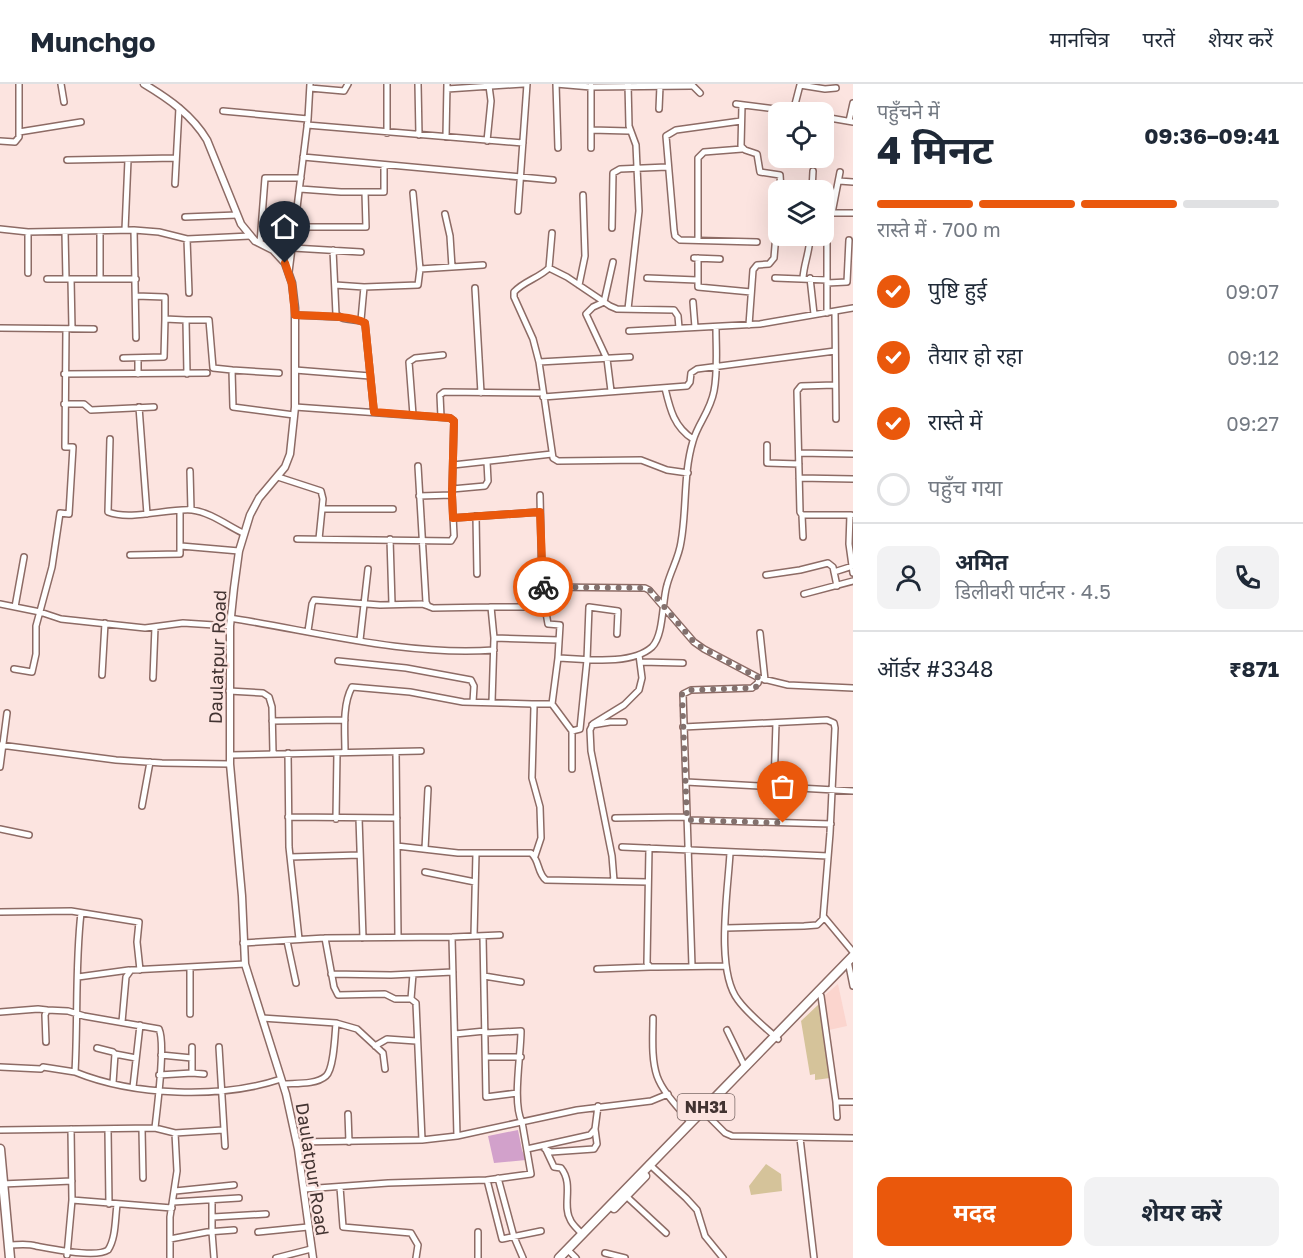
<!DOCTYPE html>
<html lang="hi">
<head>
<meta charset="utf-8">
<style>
	:root { --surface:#fff; --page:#f2f2f3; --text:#1f2937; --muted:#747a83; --line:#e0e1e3; --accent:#ea580c }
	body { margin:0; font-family:"Golos Text","Noto Sans Devanagari",sans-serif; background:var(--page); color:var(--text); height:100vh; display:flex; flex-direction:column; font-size:22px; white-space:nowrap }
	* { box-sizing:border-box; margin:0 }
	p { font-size:20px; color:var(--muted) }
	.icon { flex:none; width:33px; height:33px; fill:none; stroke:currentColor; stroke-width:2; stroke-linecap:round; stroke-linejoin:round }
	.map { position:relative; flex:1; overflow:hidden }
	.panel { display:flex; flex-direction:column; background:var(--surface); width:450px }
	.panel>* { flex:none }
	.tools { position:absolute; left:768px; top:18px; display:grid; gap:12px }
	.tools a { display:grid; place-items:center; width:66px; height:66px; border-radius:12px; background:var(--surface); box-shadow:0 6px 24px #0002; font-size:30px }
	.pin { position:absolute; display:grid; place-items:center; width:51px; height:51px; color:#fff; margin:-62px -26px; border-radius:50% 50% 50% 0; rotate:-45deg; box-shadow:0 0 6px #0007 }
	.pin .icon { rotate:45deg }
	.courier { position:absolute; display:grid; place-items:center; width:60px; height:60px; margin:-30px; border:4px solid #ea580c; border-radius:50%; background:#fff; color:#222; box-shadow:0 2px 8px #0007 }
	.overview em { font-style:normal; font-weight:700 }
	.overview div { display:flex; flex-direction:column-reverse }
	.overview { display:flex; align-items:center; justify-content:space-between; height:102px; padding:0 24px }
	h1 { font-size:39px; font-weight:700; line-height:45px }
	.bar { display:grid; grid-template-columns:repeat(4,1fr); gap:9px 6px; align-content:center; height:72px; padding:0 24px }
	.bar i { height:8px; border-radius:4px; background:var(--line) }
	.bar .selected { background:var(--accent) }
	.bar p { grid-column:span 4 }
	.line { display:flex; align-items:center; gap:15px; padding:0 24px; border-top:2px solid var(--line) }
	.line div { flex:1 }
	.round { display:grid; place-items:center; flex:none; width:63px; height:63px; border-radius:12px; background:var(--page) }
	ol { padding:0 24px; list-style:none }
	li { display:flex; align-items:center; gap:18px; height:66px }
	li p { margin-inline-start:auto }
	li .icon { padding:6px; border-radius:50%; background:var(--accent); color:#fff; stroke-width:4 }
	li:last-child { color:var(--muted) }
	li i { width:33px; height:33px; border:3px solid var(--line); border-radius:50% }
	.primary-button { display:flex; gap:12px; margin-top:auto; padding:12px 24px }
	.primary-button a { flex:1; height:69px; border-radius:12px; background:var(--accent); color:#fff; font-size:24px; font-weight:700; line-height:69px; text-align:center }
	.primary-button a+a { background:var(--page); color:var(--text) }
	header { display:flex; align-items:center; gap:36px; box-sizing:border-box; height:84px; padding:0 30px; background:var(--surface); border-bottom:2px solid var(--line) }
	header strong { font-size:28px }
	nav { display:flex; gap:33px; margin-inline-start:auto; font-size:21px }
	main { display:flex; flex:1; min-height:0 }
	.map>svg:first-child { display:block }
	.built { fill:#fbd5ce }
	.green { fill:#d5c39a }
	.water { fill:#d2a1cb }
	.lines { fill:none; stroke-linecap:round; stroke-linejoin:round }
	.minor-casing { stroke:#8d6b65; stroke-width:8 }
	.tertiary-casing { stroke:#8d6b65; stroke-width:9 }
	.trunk-casing { stroke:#8d6b65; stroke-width:11 }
	.minor { stroke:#fff; stroke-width:5 }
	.tertiary { stroke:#fff; stroke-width:6 }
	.trunk { stroke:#fff; stroke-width:8 }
	.done { stroke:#83716e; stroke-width:6; stroke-dasharray:0 10.8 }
	.route { stroke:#ea580c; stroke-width:8 }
	.labels { text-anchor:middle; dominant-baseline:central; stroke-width:4.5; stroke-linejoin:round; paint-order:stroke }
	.shield { fill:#fce4e0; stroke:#7a6866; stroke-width:1.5 }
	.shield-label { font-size:16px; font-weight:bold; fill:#423331 }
	.street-label { font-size:18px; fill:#423331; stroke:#fce4e0 }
</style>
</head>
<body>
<header>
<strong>Munchgo</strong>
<nav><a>मानचित्र</a><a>परतें</a><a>शेयर करें</a></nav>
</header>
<main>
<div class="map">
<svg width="853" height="1174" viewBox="0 0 853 1174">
	<rect width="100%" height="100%" fill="#fce4e0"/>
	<!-- built -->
	<path class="built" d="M838,900L847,942L829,946L824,912Z"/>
	<!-- green -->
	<path class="green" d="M819,920L830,994L815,996V990L810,991L801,937Z
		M766,1080L781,1090L782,1107L751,1111L749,1102Z"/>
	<!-- water -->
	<path class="water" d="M518,1046L522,1066L526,1076L494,1079L488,1052Z"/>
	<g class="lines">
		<defs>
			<path id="minor" d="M61,0L64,18
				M387,0V49
				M418,0L419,51
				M556,0L591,3L691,2
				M556,0L558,64
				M628,0L629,42L636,61L639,127L628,225
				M691,0L700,9
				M591,2V64
				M310,4L344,7L348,0
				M447,5L523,0
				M736,20L799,28
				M742,21L741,62L745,66L757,70L760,88L780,91L781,106
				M659,25L660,2
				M223,27L308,35
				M793,28L800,1L825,5L836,4
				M824,33L853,38
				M741,37L676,46L666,52L674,146L675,152L680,156L757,158
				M849,37L853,19
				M307,41L523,59
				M591,46L629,47
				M19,48L81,38
				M446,53L447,0
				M0,57L15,58L19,53V0
				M487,57L491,17L489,2
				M303,73L553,96
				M67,76L176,74
				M839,97L853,98
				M175,100L179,24
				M300,105L341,108H384V81
				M812,106L813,87
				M518,127L527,0
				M824,129H853
				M832,129L840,88
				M445,130L450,152L452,183
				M185,133L237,131
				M296,143H366L365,108
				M612,144L613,89L620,85L667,83
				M0,145L28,148L134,146L159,148L187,155L250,152
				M125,146L128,76
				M134,146L136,254
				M100,147V195
				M28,148V189
				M65,148L66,195
				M552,149L549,184C539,194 524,197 514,208V213L533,255L539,278L553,374L558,377L641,376L667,386L688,389
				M187,155L189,209
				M698,156V74L704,68L742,65
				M827,156V229
				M260,159L265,94H301
				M293,164L361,168
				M333,166L336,230C343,238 356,234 365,239L374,328
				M694,174L720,175
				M698,174V203L751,208
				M549,184L567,193L610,222L617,225L674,226L678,232L679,244
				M420,185L483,181
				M289,188L308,35L310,0
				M647,194L697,196
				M775,194L827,196
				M803,194C804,179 810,167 810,152
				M810,194L814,230
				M47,195H136
				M71,195L72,245
				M827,199L847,198L849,156
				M335,201L364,203L418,201L420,185L413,109
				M579,201L585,172L583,111
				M475,204L481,309
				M136,212L165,213V235L186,236L187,290
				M693,218L695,243
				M835,228L836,335
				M295,231L338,233
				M186,236H209L213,284L232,286L233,323L294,331
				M361,236L364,203
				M749,241L753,186L757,181L769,180L774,174L778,126
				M0,244L94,245
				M629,247L760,240L853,224
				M123,274L164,273L165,235
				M138,274V290
				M539,278L630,273
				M232,286L279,289
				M295,286L370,292
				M64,290L207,289
				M835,301L801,302L797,307L800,428L802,431H850
				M665,304C670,325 674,343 693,355
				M611,307L607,275L586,230L593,223L604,218L613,178
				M543,313L687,302L690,298L691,289L697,285L835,267
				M64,320H84L91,326L154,323
				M139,323L147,430
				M295,323L450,334L454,337L452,411L454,452L451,457L297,455
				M413,331L409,278L415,274L443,271
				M441,333L440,311L444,308L542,309
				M110,355L108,428C131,437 168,424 192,426C210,428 228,442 243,449
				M767,361V379L799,380
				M799,369L853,370
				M453,381L552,370
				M418,382L426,518L428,522L433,524L491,523L494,554L492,618
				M190,387L191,426
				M278,393L321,407L323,415L319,455
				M799,394L853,395
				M452,405L485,402L488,397L487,378
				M540,411L542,503L645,504L649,506L694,558L704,565L759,594L788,601L853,604
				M419,412L452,411
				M322,425H393
				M802,431L803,453
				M851,431H850L849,460L853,489
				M476,432L477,490
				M453,434L540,428
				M390,455L392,520
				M181,462L239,467
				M130,471L180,470V427
				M834,488L853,482
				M766,491L800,486L828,479L833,483L837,502
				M804,510L853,497
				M0,520L40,528L61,535L145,544L183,539L230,542
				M15,523L24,473
				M490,523H545L548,540L560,541L558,574
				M230,534C318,548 405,572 494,566
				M308,547L312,520L314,516L380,521L422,520L428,522
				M760,549L765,596
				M494,554L559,556
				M360,556L368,485
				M338,577L406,584L471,596L474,602L473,618
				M641,578L683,579
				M14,585L32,588L36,570V542L52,483L60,429L69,430L73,363H65L66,245
				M102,591L105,539
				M153,594L155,543
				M229,607L263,609L269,613L272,623L273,669
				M532,620H552L558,574C584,575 631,582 652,563C664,551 662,517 667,501C671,486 679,473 681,458C687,425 683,390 693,357C698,339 710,328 714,307C718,286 716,265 716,243
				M552,620L572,647V685
				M272,637L345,636
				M592,641L610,638H624
				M683,643L827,636L834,639L835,644L830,749L823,835L817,841L804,842L726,844
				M572,647L580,645L587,576L589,523L618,527L617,550
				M0,661L116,676L162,679L230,680
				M345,668C345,648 342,621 352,603L410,608L463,618L532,620L534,623L532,694L540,723L541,754L535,772
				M396,668L398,853
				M288,669L289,763L299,855
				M230,671L421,667
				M0,683L7,629
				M686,698L853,707
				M774,703L776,639
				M142,722L150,678
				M288,733L397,734
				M359,734L363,854
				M615,734L687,733
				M336,735L337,669
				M688,736L831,740
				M0,745L29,751
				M397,762L458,769H531C540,777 537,789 546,796L648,798
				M622,763L828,772
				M649,764L647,879L650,883H657L725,882
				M425,765L428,705
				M730,769C728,807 715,886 738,916C749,931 765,943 778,955
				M290,773L360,771
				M425,788L475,798
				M614,797L612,772L591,667L590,646L593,640L624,621L639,606L642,594L639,571
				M0,828L71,827L139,838L137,858L140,886
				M81,829C75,881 78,935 75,988C134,1012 221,1015 281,995
				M824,833L853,868
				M474,852L476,769
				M483,852L486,1013L517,1009
				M452,853L457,1052
				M325,854L334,903L338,911L385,910L395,915H411L416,919L422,1056
				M287,857L296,899
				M243,859L325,854L452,853L500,851
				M848,877L853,902
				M692,882L683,610L691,606L752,604L758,599L759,594
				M190,883V930
				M597,885L650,883
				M331,890L391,891L453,888
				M484,892L521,898
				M78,893L129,886
				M821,912L836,1018H853
				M411,915L413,890
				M0,928L38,925L47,926
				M262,934L336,939L357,945L383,969L385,985
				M653,934C653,952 651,974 657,992C663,1009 680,1025 691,1039
				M122,938L126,893L131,886L245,880
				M727,946L745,983
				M455,950L485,947
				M46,958L45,931L47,926L68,927L84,932L159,945C166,960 157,1024 155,1044
				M375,962L387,955L416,957
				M219,963L225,1062
				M97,964L113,968L115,970L136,974
				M161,971L192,974
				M486,973H521
				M0,983L41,985L43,983L75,988
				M192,989L204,990
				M159,991L192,989V963
				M113,999L115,970
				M283,1000C295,999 316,1001 326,992C334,985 335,950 336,939
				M133,1003L140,941
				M836,1018L837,1033
				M703,1027L725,1049L732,1052L853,1054
				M348,1030L349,1058
				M142,1045L143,1094
				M0,1046L155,1044L175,1049L223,1046
				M108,1046L109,1120
				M800,1054L814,1174
				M297,1058L422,1056L457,1052L577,1026L651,1017L668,1010
				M527,1065L590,1051L595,1045L598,1022
				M545,1065L551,1068L594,1065L597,1060L595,1045
				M546,1066L554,1083L561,1084C574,1100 562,1121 570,1135C572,1141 579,1146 582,1150
				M649,1080L686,1114L697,1126L705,1152L723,1174
				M498,1094L514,1153L523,1174
				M487,1096L502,1155L541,1147
				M2,1100L72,1097
				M340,1103L343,1143L411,1149L418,1161L416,1174
				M304,1105L388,1099L487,1096L531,1090L522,1038C512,1019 521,971 521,947L485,949
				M175,1107L234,1101
				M625,1111L666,1149
				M72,1116L172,1124
				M212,1116V1148L214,1174
				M173,1118L239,1114
				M213,1133L266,1130
				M258,1148L308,1143
				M478,1148V1174
				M170,1155L207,1148L234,1146
				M8,1161C17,1161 27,1159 36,1162C52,1165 96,1174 108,1166C116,1154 115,1135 117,1121
				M568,1166L576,1174
				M605,1169L625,1174
				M67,1171L72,1116L71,1045
				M170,1174V1133L177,1087L175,1049
				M276,1174L311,1165"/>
			<path id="tertiary" d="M144,0C169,15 192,31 207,56L241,140L255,157L273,166L285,179L292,199L295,224V323L290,370L285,383L259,414L250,431L239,467L234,504L230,542V680L242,812L245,880L286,1010L298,1065L313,1174"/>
			<path id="trunk" d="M0,1065L10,1174
				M614,1124L645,1092
				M559,1174L853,872"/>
		</defs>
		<!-- minor casing -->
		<use href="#minor" class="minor-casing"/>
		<!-- tertiary casing -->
		<use href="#tertiary" class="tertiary-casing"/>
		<!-- trunk casing -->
		<use href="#trunk" class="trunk-casing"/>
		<!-- minor -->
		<use href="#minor" class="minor"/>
		<!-- tertiary -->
		<use href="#tertiary" class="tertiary"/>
		<!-- trunk -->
		<use href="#trunk" class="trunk"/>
	</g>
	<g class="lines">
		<!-- done -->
		<path class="done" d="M543,503L645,504L650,506L694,558L704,565L759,594L756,603L752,604L691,606L682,610L687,736L783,739"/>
		<!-- route -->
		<path class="route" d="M285,179L292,200L295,231C313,232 351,231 365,239L374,328L450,334L454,337L452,411L453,434L540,428L543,503"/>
	</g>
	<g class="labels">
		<!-- shield labels -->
		<rect class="shield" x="677.5" y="1010" width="57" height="26" rx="4.5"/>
		<g class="shield-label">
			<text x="706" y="1023">NH31</text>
		</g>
		<!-- street labels -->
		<g class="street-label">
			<text transform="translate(217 573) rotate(-88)">Daulatpur Road</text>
			<text transform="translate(313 1085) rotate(81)">Daulatpur Road</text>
		</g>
	</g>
</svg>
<div class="tools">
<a><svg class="icon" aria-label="locate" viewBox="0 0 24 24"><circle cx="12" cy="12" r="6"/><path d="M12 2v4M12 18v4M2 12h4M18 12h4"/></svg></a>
<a><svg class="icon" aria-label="layers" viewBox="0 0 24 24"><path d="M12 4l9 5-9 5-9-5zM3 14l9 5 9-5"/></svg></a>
</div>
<div class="pin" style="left:783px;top:739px;background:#ea580c"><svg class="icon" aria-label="bag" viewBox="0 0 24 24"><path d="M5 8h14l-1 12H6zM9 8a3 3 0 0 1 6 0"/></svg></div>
<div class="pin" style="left:285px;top:179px;background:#1f2937"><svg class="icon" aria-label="home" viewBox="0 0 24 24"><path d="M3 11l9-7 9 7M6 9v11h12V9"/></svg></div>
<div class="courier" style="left:543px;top:503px"><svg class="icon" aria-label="bike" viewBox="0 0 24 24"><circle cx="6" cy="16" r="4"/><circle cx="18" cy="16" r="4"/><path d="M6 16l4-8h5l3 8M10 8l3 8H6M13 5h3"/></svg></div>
</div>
<section class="panel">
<div class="overview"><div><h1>4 मिनट</h1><p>पहुँचने में</p></div><em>09:36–09:41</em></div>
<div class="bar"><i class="selected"></i><i class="selected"></i><i class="selected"></i><i></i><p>रास्ते में · 700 m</p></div>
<ol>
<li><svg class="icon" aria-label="check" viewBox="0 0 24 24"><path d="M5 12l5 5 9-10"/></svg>पुष्टि हुई<p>09:07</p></li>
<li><svg class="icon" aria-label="check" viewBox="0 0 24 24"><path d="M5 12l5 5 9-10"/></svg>तैयार हो रहा<p>09:12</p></li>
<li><svg class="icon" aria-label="check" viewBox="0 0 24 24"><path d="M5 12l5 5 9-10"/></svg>रास्ते में<p>09:27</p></li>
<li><i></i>पहुँच गया</li>
</ol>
<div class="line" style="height:108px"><a class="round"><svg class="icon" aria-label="person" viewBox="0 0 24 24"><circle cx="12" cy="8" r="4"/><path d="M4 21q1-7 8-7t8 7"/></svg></a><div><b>अमित</b><p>डिलीवरी पार्टनर · 4.5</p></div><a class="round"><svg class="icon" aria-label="phone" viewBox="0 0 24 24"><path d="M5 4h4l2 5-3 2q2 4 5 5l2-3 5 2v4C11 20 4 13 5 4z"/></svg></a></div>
<div class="line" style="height:78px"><div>ऑर्डर #3348</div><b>₹871</b></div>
<div class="primary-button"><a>मदद</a><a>शेयर करें</a></div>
</section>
</main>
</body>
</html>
